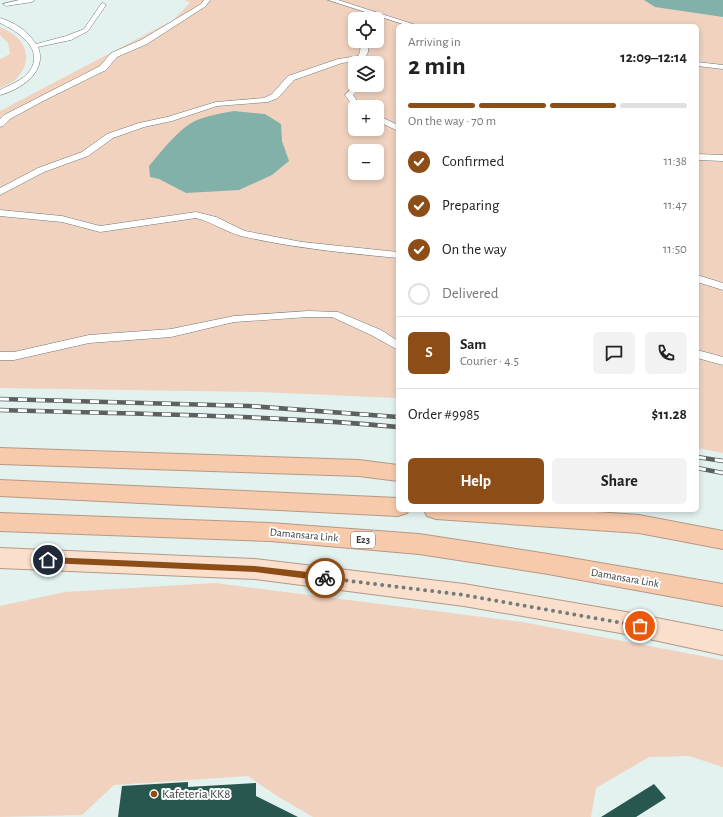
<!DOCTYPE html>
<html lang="en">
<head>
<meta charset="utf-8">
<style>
	:root { --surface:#fff; --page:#f2f2f2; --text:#222; --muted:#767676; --line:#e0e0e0; --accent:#8d4d17 }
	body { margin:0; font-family:"Alegreya Sans",sans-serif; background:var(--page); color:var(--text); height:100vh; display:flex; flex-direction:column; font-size:15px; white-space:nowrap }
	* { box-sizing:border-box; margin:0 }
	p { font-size:13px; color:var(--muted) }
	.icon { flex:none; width:22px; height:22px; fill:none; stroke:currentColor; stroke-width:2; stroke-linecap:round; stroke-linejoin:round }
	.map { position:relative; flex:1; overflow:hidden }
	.drawer { position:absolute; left:396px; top:24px; width:303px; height:488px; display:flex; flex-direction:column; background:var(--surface); border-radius:6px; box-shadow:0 2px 6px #0003 }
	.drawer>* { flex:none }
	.controls { position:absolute; left:348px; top:12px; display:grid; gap:8px }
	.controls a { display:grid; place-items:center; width:36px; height:36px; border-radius:6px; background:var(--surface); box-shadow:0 2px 6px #0003; font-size:20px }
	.pin { position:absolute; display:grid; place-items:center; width:34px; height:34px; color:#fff; margin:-17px; border:2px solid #fff; border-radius:50%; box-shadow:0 1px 4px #0007 }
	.courier { position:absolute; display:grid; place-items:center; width:40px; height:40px; margin:-20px; border:3px solid #8d4d17; border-radius:50%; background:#fff; color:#222; box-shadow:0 1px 5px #0007 }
	.overview em { font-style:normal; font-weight:700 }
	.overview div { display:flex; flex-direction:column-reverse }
	.overview { display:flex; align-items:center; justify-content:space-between; height:68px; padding:0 12px }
	h1 { font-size:26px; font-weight:700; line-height:30px }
	.bar { display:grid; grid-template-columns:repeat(4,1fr); gap:6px 4px; align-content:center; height:48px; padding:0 12px }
	.bar i { height:5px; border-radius:3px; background:var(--line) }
	.bar .on { background:var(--accent) }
	.bar p { grid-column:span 4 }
	.line { display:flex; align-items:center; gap:10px; padding:0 12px; border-top:1px solid var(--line) }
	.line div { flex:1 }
	.round { display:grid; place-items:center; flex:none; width:42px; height:42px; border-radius:6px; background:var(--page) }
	ol { padding:0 12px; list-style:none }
	li { display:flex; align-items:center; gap:12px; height:44px }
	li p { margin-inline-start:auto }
	li .icon { padding:4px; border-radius:50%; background:var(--accent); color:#fff; stroke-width:4 }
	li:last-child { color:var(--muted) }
	li i { width:22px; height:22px; border:2px solid var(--line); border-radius:50% }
	.primary-button { display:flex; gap:8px; margin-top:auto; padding:8px 12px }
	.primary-button a { flex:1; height:46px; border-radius:6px; background:var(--accent); color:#fff; font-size:16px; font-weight:700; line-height:46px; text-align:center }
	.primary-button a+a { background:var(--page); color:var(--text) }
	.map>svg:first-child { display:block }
	.green { fill:#f0d2bf; fill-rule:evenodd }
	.water { fill:#81b1a9 }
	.building { fill:#285750 }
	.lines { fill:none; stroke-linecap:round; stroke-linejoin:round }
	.lane-casing { stroke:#6c7977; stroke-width:1 }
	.primary-casing { stroke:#b49985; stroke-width:2 }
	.highway-casing { stroke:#b49985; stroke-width:2 }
	.lane { fill:#fff; fill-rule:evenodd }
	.primary { fill:#fadfcd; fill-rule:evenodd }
	.highway { fill:#f7caac; fill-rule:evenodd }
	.rail-casing { stroke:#5a615f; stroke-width:4.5 }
	.rail { stroke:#fff; stroke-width:3; stroke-dasharray:9; stroke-linecap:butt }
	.route { fill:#8d4d17 }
	.done { stroke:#747c7b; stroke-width:4; stroke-dasharray:0 7.2 }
	.poi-dot { fill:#8d4d17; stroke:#fff; stroke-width:1.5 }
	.labels { text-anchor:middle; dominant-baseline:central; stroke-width:4; stroke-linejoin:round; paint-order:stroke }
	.shield { fill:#fff; stroke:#747776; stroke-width:1 }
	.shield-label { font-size:10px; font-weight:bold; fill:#383d3c }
	.street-label { font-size:11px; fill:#383d3c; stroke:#fff }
	.near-poi-label { font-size:13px; fill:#383d3c; stroke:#fff; text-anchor:start }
</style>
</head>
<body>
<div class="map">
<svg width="723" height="817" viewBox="0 0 723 817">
	<rect width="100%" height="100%" fill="#e3f1ef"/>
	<!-- green -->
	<path class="green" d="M185,0H723V453L697,448V26H398V398L260,392L0,388V111L173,20L190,3ZM355,19H377V41H355ZM355,63H377V85H355ZM355,107H377V129H355ZM355,151H377V173H355Z
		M0,27C23,36 36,57 17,78C13,83 5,85 0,88V59L10,54L8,43L0,35Z
		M215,583L522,622L723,660V767L689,756L649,757L596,788L591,817H313L277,796L248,776L114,785L82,815L0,817V606L65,592Z"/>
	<!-- water -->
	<path class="water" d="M644,0H723V17L655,7Z
		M234,111L265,114L281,124L282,141L289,161L272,175L239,190L186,193L159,179L150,177L149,166C161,152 182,124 200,119C211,115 223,113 234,111Z"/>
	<!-- building -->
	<path class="building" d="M188,782V787L256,783V796L298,817H118L122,786Z
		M654,784L666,798L636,817H601Z"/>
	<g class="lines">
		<defs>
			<path id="lane" d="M19,0H35L32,2L6,6L3,4Z
				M204,0H210L206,6L147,44L117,57L106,70L45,100L10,119L3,126L0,127V119L4,115L100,66L111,53L141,40L201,4Z
				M328,0H338L419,26H409Z
				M103,3L106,5L88,31L71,40L38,47C48,72 20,90 0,95V90C9,85 23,80 29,72C46,49 17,31 0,23V18C14,22 28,31 36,44L66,36L84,29L101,4Z
				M361,41H369L368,52L364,60L342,63L294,80L278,98L268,102L217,106L172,121L144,127L113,138L88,156L44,172L0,195V188L38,168L82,152L107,134L139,123L167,117L216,102L264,98L272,94L288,76L338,59L358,56L360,52Z
				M697,62L723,65V69L697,66Z
				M355,85H363L353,95L362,107H355V109L345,95Z
				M377,115L398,125V131L377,121Z
				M697,154L723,155V161L697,160Z
				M0,210L62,216L100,226L196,212L216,217L245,231L302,242L398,252V258C345,253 293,248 241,236C226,232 212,222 196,218L100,232L62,222L0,216Z
				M697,275L723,283V290L697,282Z
				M308,311L338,312L381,330L398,341V350L373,336L332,317H308L234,322L171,337L89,343L14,360H0V352H14L89,335L171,329L234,316Z
				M697,350L723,357V365L697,358Z"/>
			<path id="primary" d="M0,548L255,559L464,584L626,612L723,631V655L626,634L464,606L255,579L0,568Z"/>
			<path id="highway" d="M0,448L359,460L398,465V481L359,476L0,464Z
				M0,480L398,498V510H409L407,513L398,516L0,496Z
				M424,510H568L639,515L723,531V549L639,533L436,519L427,516Z
				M0,513L270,523L419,534L548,554L723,584V606L548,574L419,554L270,541L0,531Z"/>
		</defs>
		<!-- lane casing -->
		<use href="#lane" class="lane-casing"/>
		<!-- primary casing -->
		<use href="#primary" class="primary-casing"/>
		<!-- highway casing -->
		<use href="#highway" class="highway-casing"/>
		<!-- lane -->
		<use href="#lane" class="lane"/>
		<!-- primary -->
		<use href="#primary" class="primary"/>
		<!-- highway -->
		<use href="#highway" class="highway"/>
		<defs>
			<path id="rail" d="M0,399L249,406L398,417
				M0,410C132,414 266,415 398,427
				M697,457L723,461
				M697,468L723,473"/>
		</defs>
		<!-- rail casing -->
		<use href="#rail" class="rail-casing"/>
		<!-- rail -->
		<use href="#rail" class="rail"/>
	</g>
	<!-- route -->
	<path class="route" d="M48,557L255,566L325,574L329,578L325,581L255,572L48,563L44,560Z"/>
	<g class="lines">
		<!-- done -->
		<path class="done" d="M325,578L464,595L640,626"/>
	</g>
	<!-- markers -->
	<circle class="poi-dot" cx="154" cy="794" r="4"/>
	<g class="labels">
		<!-- shield labels -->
		<rect class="shield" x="351" y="532" width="24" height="16" rx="3"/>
		<g class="shield-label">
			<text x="363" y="540">E23</text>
		</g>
		<!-- street labels -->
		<g class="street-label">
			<text transform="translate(304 535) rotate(5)">Damansara Link</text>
			<text transform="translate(625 578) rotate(10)">Damansara Link</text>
		</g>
		<!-- near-poi labels -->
		<g class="near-poi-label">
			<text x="162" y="794">Kafeteria KK8</text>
		</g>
	</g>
</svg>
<div class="controls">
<a><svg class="icon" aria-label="locate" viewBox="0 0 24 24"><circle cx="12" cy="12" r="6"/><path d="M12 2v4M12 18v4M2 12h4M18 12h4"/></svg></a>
<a><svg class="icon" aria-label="layers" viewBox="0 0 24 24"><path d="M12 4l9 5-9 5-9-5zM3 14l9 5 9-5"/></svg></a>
<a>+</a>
<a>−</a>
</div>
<div class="pin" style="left:640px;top:626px;background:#ea580c"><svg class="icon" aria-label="bag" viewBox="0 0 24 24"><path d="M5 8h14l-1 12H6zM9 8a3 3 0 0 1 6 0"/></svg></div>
<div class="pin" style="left:48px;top:560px;background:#1f2937"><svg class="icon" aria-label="home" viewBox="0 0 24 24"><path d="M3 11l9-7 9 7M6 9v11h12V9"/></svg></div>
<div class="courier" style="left:325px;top:578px"><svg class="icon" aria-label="bike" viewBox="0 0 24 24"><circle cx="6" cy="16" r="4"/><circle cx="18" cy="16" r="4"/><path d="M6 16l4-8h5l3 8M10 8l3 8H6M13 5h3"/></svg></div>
<section class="drawer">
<div class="overview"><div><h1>2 min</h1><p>Arriving in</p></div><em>12:09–12:14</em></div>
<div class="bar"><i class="on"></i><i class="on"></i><i class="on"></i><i></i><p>On the way · 70 m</p></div>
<ol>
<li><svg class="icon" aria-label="check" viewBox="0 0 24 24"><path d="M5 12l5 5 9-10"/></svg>Confirmed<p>11:38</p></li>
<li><svg class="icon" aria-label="check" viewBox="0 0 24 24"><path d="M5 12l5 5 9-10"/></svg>Preparing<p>11:47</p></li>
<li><svg class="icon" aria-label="check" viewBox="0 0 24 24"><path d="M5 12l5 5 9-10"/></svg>On the way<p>11:50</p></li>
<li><i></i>Delivered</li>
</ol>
<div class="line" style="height:72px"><b class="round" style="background:var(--accent);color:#fff">S</b><div><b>Sam</b><p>Courier · 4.5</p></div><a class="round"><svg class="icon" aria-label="chat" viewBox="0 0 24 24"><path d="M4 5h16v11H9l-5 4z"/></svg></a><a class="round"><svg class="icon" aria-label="phone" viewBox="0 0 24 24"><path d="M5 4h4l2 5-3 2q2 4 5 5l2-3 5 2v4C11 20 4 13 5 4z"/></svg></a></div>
<div class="line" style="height:52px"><div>Order #9985</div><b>$11.28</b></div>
<div class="primary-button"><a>Help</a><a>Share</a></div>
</section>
</div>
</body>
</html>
